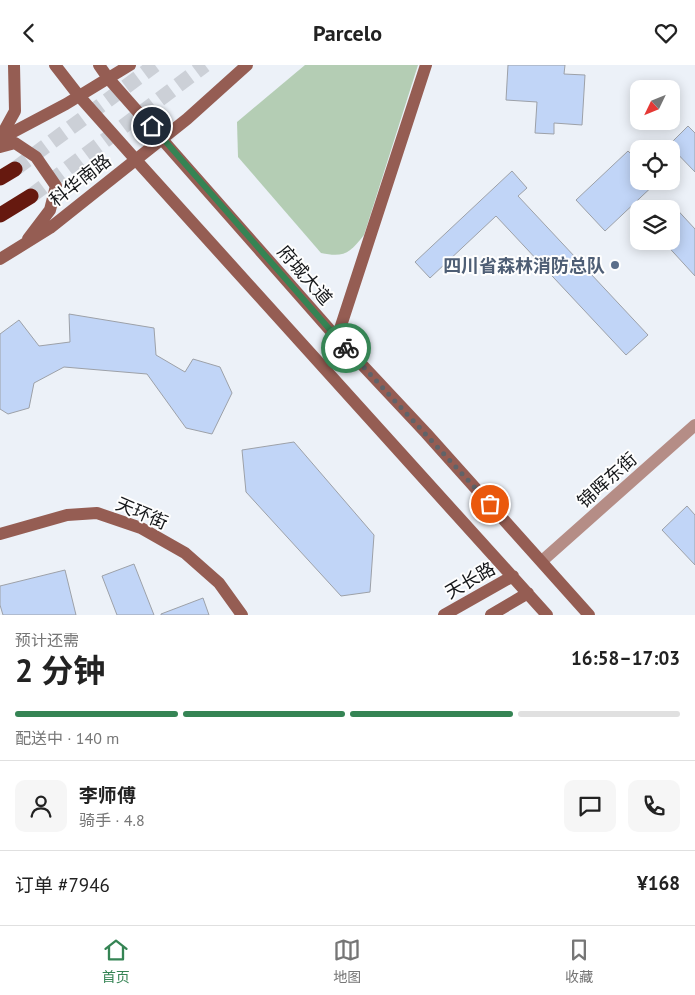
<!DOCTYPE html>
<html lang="zh">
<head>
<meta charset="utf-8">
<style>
	:root { --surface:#fff; --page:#f6f6f6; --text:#222; --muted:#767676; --line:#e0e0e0; --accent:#358454 }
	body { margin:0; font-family:"PT Sans","Noto Sans SC",sans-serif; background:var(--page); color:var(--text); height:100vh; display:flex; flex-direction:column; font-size:19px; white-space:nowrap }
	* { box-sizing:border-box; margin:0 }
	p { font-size:16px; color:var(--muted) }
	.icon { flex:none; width:28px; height:28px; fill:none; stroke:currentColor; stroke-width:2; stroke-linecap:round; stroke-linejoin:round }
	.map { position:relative; height:550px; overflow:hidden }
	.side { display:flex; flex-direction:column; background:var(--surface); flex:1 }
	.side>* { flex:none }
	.needle { width:32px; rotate:227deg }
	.buttons { position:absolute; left:630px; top:15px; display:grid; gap:10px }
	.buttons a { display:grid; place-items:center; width:50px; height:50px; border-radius:10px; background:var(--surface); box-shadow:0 2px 12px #0003; font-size:25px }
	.pin { position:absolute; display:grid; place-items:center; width:42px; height:42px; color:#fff; margin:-21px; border:2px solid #fff; border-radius:50%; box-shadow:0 1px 5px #0007 }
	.courier { position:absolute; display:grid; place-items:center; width:50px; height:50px; margin:-25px; border:4px solid #358454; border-radius:50%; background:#fff; color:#222; box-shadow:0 1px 6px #0007 }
	.head em { font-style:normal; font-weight:700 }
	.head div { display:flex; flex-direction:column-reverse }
	.head { display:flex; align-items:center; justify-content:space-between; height:85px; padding:0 15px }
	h1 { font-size:32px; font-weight:700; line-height:38px }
	.bar { display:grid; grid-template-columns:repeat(4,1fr); gap:8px 5px; align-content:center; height:60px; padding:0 15px }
	.bar i { height:6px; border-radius:4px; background:var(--line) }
	.bar .selected { background:var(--accent) }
	.bar p { grid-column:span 4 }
	.line { display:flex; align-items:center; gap:12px; padding:0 15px; border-top:1px solid var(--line) }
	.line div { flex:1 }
	.round { display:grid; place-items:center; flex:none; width:52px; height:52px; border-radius:10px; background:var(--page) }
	header { display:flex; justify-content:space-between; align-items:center; height:65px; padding:0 15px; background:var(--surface); font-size:22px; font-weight:700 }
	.dock { display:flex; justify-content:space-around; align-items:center; height:70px; border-top:1px solid var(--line); background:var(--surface); font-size:14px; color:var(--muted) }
	.dock a { display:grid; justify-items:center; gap:2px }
	.dock .selected { color:var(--accent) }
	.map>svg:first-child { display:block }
	.green { fill:#b4cdb4 }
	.building { fill:#c1d5f7; stroke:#9da1a8 }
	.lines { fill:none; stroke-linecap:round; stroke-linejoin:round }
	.highway-tunnel { stroke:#ccd0d7; stroke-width:15; stroke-dasharray:15 8; stroke-linecap:butt }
	.street { stroke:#b58d86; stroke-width:12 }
	.secondary { stroke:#955d53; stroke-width:12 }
	.highway { stroke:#66190f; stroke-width:15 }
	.done { stroke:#606368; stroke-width:5; stroke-dasharray:0 9 }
	.route { stroke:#358454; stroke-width:6 }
	.service-dot { fill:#5c6f8a; stroke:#fefefe; stroke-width:2 }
	.labels { text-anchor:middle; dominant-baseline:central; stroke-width:4; stroke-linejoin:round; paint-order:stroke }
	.street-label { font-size:18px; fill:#15171a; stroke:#fefefe }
	.service-label { font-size:18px; font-weight:bold; fill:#4e5e75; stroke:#fefefe; text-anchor:end }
</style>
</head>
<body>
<header><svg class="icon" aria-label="back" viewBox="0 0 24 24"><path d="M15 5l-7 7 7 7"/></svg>Parcelo<svg class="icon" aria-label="heart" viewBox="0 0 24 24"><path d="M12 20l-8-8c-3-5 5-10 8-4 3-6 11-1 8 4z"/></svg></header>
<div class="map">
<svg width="695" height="550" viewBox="0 0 695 550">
	<rect width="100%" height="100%" fill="#ecf1f8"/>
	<!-- green -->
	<path class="green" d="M305,0H418L364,170C350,188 344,193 321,188L238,92L237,57Z"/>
	<!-- building -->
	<path class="building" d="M508,0H565L564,9L585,10L582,60L554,58V69L535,68L537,37L506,35Z
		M688,61L695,68V107L669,80Z
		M628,86L639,97V116H658L605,166L576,135Z
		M512,106L527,123L518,131L648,270L626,290L496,151L430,213L415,197Z
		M671,138L695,164V211L663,176H671Z
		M69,249L154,263L156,290L185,307L193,294L220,302L232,328L212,369L186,363L147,309L64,302L34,318L29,343L8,349L0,344V269L19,255L39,281L70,277Z
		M294,377L374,470L370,527L341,531L246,427L242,385Z
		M687,441L695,450V500L662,465Z
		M134,499L154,550H117L102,511Z
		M65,505L76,550H3L0,540V521Z
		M203,533L209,550H161V549Z"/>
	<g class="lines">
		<!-- highway-tunnel -->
		<path class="highway-tunnel" d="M15,104L155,0
			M31,131L205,0"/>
		<!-- street -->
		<path class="street" d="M542,496L695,360"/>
		<!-- secondary -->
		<path class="secondary" d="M55,0L79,31L136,95L547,550
			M99,0L108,13L337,273L426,368L589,550
			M0,73L15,46L14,0
			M0,74L66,39L130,0
			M0,82L15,78L36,92L56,121L50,145L28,174
			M0,194L50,163L187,54L247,0
			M337,273L426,0
			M0,469L67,450L97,448L141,463L185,488L219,518L242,550
			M444,550L513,511
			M491,550L528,528"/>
		<!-- highway -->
		<path class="highway" d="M0,113L15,104
			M0,150L31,131"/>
	</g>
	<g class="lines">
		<!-- done -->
		<path class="done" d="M346,283L490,439"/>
		<!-- route -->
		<path class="route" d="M152,61L346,283"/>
	</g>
	<!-- markers -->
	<circle class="service-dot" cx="615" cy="200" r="5"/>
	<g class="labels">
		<!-- street labels -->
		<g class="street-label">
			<text transform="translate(80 115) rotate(-38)">科华南路</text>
			<text transform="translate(305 210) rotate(49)">府城大道</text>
			<text transform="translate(607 415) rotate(-42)">锦晖东街</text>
			<text transform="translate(142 448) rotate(23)">天环街</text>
			<text transform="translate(470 515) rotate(-30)">天长路</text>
		</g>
		<!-- service labels -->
		<g class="service-label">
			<text x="605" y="200">四川省森林消防总队</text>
		</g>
	</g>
</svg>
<div class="buttons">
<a><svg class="needle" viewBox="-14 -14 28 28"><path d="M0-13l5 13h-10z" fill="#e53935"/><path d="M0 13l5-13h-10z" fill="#767676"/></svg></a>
<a><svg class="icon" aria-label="locate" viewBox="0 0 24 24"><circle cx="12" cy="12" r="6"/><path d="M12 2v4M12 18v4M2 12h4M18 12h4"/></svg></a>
<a><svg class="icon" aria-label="layers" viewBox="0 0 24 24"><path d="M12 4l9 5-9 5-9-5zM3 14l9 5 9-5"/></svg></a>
</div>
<div class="pin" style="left:490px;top:439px;background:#ea580c"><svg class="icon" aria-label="bag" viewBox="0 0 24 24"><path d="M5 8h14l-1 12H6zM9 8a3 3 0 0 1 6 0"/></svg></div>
<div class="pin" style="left:152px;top:61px;background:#1f2937"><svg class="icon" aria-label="home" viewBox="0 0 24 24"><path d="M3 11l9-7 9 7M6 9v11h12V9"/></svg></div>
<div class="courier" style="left:346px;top:283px"><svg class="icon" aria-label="bike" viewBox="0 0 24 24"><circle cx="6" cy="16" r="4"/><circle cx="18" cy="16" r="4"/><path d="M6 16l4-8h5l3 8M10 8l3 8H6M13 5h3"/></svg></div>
</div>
<section class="side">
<div class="head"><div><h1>2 分钟</h1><p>预计还需</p></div><em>16:58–17:03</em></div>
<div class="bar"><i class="selected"></i><i class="selected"></i><i class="selected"></i><i></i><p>配送中 · 140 m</p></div>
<div class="line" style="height:90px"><a class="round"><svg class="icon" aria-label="person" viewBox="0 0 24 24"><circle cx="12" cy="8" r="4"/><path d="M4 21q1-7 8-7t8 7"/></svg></a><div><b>李师傅</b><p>骑手 · 4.8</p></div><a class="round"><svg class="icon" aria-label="chat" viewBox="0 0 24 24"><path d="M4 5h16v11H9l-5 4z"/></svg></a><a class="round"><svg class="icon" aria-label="phone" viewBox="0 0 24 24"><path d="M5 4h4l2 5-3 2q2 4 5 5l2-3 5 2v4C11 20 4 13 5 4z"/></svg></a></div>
<div class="line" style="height:65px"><div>订单 #7946</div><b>¥168</b></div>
</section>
<nav class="dock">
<a class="selected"><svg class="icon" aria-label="home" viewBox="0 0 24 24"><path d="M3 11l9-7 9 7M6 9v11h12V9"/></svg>首页</a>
<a><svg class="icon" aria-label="map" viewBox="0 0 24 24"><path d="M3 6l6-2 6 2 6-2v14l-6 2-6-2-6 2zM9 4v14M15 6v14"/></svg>地图</a>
<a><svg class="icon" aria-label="saved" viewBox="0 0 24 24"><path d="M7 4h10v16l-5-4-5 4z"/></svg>收藏</a>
</nav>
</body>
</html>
